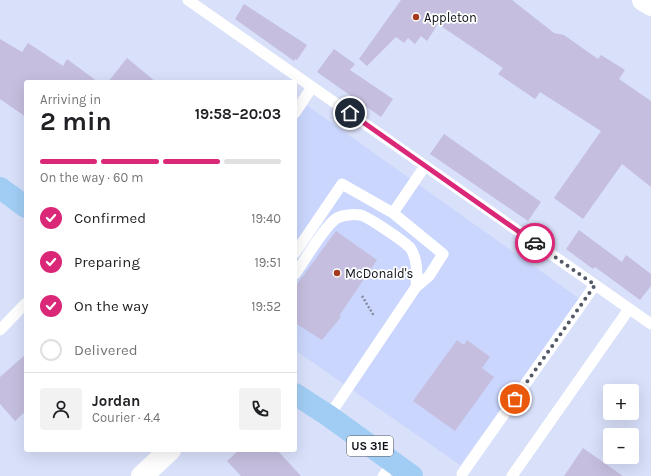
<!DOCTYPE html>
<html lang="en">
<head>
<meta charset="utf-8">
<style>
	:root { --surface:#fff; --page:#f2f2f2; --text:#202124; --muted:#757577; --line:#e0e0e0; --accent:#db2777 }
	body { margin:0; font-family:Karla,sans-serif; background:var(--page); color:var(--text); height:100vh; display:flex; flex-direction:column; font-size:15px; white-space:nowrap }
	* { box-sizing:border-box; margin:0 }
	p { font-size:13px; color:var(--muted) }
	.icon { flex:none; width:22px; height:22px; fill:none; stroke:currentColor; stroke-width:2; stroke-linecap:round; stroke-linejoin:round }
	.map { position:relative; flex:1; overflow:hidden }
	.side { position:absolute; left:24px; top:80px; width:273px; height:372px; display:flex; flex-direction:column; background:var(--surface); border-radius:4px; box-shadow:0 4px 16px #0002 }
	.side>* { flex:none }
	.controls { position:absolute; left:603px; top:384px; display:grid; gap:8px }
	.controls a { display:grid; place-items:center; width:36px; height:36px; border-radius:4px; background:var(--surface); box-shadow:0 4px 16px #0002; font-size:20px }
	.pin { position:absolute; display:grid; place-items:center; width:34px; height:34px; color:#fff; margin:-17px; border:2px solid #fff; border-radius:50%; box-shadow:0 1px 4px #0007 }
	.courier { position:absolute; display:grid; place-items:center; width:40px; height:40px; margin:-20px; border:3px solid #db2777; border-radius:50%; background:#fff; color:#222; box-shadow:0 1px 5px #0007 }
	.head em { font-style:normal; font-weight:700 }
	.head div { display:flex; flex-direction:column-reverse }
	.head { display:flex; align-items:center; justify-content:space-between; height:68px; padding:0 16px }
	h1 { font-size:26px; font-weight:700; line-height:30px }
	.bar { display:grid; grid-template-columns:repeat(4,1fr); gap:6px 4px; align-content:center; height:48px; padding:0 16px }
	.bar i { height:5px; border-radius:3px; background:var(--line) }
	.bar .on { background:var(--accent) }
	.bar p { grid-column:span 4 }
	.line { display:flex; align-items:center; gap:10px; padding:0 16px; border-top:1px solid var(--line) }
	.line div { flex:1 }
	.round { display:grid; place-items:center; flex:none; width:42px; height:42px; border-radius:4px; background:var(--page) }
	ol { padding:0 16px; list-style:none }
	li { display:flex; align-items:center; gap:12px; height:44px }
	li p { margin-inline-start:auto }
	li .icon { padding:4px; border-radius:50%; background:var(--accent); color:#fff; stroke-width:4 }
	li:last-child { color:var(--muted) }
	li i { width:22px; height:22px; border:2px solid var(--line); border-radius:50% }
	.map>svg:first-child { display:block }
	.built { fill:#cad6fd }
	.building { fill:#c5bede }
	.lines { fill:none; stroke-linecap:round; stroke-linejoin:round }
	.path { stroke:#848a9d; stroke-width:2.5; stroke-dasharray:2 2; stroke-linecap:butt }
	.lane { stroke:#fff; stroke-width:11 }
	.street { stroke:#fff; stroke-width:22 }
	.primary { stroke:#a1cdf4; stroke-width:22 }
	.done { stroke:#545968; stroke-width:4; stroke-dasharray:0 7.2 }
	.route { stroke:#db2777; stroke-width:5 }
	.poi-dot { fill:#a33b1e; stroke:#fff; stroke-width:1.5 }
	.labels { text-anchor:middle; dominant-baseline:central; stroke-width:3.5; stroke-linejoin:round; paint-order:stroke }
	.shield { fill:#fff; stroke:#56585f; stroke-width:1 }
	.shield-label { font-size:12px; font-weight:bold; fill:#0d101a }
	.poi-label { font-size:13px; fill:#0d101a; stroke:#fff; text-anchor:start }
</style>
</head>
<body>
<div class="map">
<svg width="651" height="476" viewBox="0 0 651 476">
	<rect width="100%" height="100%" fill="#d8e0fa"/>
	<!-- built -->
	<path class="built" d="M295,97L580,299L460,465L295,350Z"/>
	<!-- building -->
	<path class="building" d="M401,0H512L554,33L564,35L598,59L601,55L625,70L619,79L651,101V187L622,164L583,219L554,198L601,131L540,92L535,99L498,74L503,68L438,24L427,41L421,36L415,44L408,38L404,43L396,37L367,66L359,59Z
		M244,4L307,45L297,60L295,59L294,61L235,19Z
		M0,39L22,52L28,43L63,66L67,59L98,82H26V117L0,99Z
		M334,49L355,64L350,70L393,99L381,117L317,72Z
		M127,58L156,82H108Z
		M444,134L541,202L528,221L430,154Z
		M579,230L622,262L626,255L651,274V286L640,300L595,267L593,269L566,249Z
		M336,231L377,260L339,316L341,317L322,340L295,323V287Z
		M457,340L464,345L467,340L490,357L482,368L494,377L455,431L413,401Z
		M26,354V411L15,421L0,404V377Z
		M583,448L623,476H564Z
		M239,450H277L301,476H241L227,461Z"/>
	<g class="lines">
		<!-- path -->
		<path class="path" d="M362,296L374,316"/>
		<!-- lane -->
		<path class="lane" d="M188,0L651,324
			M295,113L312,87
			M393,213L425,166
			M295,253L342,184L393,213L443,254L429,276L416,287L329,416
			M295,274C304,262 325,225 337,218C343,215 353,214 360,215C367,216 407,243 411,249C418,261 417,273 416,287
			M0,330L26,303
			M462,474L595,285
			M383,476L393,463
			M512,476L629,309"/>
		<!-- street -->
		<path class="street" d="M643,0L651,5
			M142,476L170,450"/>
		<!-- primary -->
		<path class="primary" d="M0,188L26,207
			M295,394L329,416L412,476"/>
	</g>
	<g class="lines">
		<!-- done -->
		<path class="done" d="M515,399L595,285L535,243"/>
		<!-- route -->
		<path class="route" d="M350,113L535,243"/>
	</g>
	<!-- markers -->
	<g class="poi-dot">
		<circle cx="416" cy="17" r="4"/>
		<circle cx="337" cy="273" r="4"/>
	</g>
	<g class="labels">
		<!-- shield labels -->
		<rect class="shield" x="347" y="436" width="46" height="20" rx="3"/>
		<g class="shield-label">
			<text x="370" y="446">US 31E</text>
		</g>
		<!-- poi labels -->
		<g class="poi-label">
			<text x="424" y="17">Appleton</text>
			<text x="345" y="273">McDonald's</text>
		</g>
	</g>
</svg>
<div class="controls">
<a>+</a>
<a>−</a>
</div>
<div class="pin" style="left:515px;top:399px;background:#ea580c"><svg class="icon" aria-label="bag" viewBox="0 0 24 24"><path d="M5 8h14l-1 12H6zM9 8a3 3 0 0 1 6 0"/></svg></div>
<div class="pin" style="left:350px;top:113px;background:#1f2937"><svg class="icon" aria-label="home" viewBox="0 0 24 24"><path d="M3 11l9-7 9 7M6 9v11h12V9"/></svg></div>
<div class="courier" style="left:535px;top:243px"><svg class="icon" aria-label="car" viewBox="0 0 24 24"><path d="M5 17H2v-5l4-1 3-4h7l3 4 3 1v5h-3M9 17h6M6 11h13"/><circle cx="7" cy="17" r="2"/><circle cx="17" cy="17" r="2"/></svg></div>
<section class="side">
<div class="head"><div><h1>2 min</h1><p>Arriving in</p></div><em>19:58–20:03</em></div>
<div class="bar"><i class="on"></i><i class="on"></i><i class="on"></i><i></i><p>On the way · 60 m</p></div>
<ol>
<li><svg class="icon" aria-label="check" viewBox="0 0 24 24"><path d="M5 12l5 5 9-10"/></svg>Confirmed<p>19:40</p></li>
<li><svg class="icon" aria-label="check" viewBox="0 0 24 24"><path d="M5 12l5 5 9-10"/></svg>Preparing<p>19:51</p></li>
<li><svg class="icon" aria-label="check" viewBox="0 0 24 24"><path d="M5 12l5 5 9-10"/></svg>On the way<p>19:52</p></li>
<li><i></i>Delivered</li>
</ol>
<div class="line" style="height:72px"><a class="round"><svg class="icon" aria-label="person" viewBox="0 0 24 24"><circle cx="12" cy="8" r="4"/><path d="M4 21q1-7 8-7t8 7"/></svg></a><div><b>Jordan</b><p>Courier · 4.4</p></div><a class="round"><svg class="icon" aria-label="phone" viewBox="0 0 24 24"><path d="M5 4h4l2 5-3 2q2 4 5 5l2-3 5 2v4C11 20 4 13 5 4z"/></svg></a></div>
</section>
</div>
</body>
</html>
